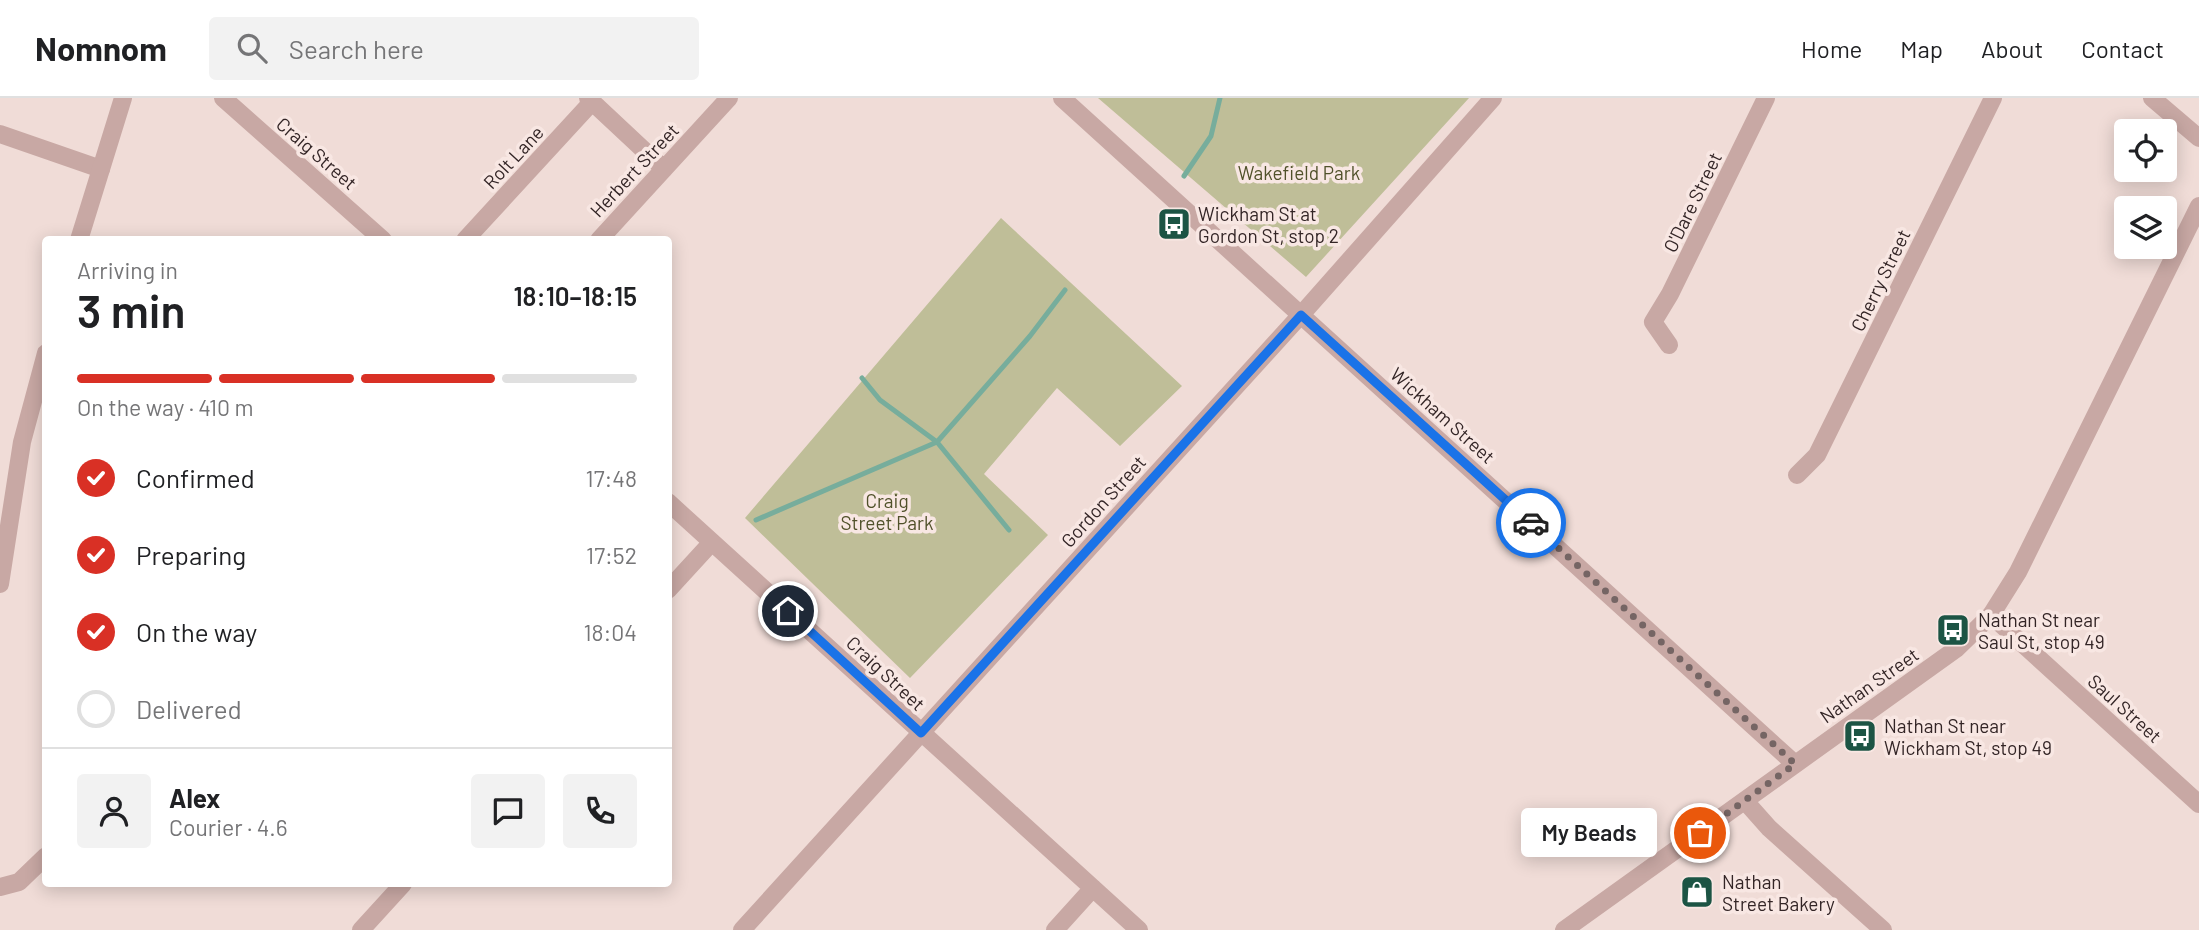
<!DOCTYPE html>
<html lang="en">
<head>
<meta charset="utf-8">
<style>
	:root { --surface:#fff; --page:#f2f2f2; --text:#202124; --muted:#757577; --line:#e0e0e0; --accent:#d93025 }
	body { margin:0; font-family:Barlow,sans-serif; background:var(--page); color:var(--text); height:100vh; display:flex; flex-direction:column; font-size:26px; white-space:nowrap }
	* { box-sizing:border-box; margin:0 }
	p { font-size:23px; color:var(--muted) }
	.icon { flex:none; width:38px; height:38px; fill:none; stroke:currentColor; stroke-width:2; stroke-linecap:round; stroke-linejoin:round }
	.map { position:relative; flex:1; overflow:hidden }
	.sheet { position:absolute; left:42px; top:138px; width:630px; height:651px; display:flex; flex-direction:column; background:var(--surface); border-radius:7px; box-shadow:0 4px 18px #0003 }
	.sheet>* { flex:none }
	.fabs { position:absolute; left:2114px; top:21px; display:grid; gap:14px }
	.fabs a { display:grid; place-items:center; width:63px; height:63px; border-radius:7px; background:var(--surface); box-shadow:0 4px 18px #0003; font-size:35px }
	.pin { position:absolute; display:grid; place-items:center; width:60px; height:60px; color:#fff; margin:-30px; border:4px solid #fff; border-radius:50%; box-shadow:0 2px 7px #0007 }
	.courier { position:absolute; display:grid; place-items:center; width:70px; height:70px; margin:-35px; border:5px solid #1a73e8; border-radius:50%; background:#fff; color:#222; box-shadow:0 2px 9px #0007 }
	.bubble { position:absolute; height:49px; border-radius:7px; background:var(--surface); box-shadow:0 4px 18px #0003; font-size:23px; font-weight:600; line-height:49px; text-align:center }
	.headline em { font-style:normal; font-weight:600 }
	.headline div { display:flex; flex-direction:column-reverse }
	.headline { display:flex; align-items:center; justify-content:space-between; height:119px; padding:0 35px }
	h1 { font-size:46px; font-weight:600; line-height:52px }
	.bar { display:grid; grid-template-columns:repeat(4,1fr); gap:10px 7px; align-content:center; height:84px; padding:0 35px }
	.bar i { height:9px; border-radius:5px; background:var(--line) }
	.bar .current { background:var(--accent) }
	.bar p { grid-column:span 4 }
	.line { display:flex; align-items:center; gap:18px; padding:0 35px; border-top:2px solid var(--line) }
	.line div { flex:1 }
	.round { display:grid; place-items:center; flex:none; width:74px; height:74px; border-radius:7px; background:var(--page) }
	ol { padding:0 35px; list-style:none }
	li { display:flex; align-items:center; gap:21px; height:77px }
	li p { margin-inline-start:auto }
	li .icon { padding:7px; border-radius:50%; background:var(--accent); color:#fff; stroke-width:4 }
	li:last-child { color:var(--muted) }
	li i { width:38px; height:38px; border:4px solid var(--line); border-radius:50% }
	header { display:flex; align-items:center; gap:42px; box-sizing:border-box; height:98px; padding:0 35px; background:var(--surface); border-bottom:2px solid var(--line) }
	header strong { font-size:33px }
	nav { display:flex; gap:38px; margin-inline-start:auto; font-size:24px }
	.search { width:490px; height:63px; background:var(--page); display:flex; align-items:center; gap:18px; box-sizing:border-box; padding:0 24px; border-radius:7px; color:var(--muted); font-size:26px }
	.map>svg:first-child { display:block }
	.green { fill:#bfbe98 }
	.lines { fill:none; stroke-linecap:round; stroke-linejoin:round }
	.stream { stroke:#77ad9c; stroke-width:5 }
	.minor { stroke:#c8a8a4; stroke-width:18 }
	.tertiary { stroke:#c8a8a4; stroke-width:18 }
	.done { stroke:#756564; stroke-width:7; stroke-dasharray:0 12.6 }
	.route { stroke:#1a73e8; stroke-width:9 }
	.labels { text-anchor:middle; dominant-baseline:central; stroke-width:7; stroke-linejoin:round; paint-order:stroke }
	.street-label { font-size:19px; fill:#332526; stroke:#f8e7e3 }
	.park-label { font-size:19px; fill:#50512a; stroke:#f8e7e3 }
	.poi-label { font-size:19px; fill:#332526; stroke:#f8e7e3; text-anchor:start }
</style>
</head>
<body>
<header>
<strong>Nomnom</strong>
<div class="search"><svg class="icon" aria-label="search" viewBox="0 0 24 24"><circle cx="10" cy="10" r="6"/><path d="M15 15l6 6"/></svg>Search here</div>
<nav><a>Home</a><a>Map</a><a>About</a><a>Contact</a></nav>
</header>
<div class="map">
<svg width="2199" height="832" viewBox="0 0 2199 832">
	<rect width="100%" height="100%" fill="#f0dcd7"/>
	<!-- green -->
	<path class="green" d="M1098,0H1469L1306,179Z
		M1001,120L1182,288L1120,348L1057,290L984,376L1048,437L910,580L745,420Z"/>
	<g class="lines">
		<!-- stream -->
		<path class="stream" d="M1184,78L1211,38L1220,0
			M862,280L880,302L937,344L1009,432
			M756,422L937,344L1030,238L1065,192"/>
		<!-- minor -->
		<path class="minor" d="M223,0L383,142
			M588,0L664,71
			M1062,0L1795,666
			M2152,0L2199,40
			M0,36L101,71
			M465,142L592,4
			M599,142L729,0
			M1669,247L1653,224L1670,196L1766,0
			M1797,377L1817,357L1993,0
			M668,404L1139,832
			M668,492L712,444
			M1991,517L2199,706
			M1745,703L1769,730L1883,832
			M0,789L19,784L46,758
			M361,832L403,786
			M742,832L1308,209L1493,0
			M1055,832L1093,790"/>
		<!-- tertiary -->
		<path class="tertiary" d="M79,142L123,0
			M0,486L22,344L46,255
			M1564,832L1956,551L1991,517L2018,474L2199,108"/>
	</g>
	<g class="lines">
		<!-- done -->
		<path class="done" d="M1531,425L1795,666L1700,735"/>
		<!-- route -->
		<path class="route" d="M788,513L921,635L1301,217L1531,425"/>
	</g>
	<!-- icons -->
	<defs>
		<symbol id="bus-square" viewBox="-11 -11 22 22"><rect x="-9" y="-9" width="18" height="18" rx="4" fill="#1c5444" stroke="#f8e7e3"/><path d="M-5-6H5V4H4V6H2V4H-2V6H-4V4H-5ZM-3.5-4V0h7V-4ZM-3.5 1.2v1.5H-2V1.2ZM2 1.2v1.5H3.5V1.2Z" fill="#fff"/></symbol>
		<symbol id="shop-square" viewBox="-11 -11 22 22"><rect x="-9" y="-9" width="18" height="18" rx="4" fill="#1c5444" stroke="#f8e7e3"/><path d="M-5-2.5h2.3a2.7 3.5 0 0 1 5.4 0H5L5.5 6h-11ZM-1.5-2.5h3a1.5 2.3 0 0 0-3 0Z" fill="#fff"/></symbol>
	</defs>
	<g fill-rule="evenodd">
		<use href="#bus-square" x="1155" y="107" width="38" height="38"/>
		<use href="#bus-square" x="1934" y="513" width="38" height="38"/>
		<use href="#bus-square" x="1841" y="619" width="38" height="38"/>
		<use href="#shop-square" x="1678" y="775" width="38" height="38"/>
	</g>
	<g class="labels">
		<!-- street labels -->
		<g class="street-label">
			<text transform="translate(317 55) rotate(41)">Craig Street</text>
			<text transform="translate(513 59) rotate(-47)">Rolt Lane</text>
			<text transform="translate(634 72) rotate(-47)">Herbert Street</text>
			<text transform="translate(1692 104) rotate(-64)">O'Dare Street</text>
			<text transform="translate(1880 182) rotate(-64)">Cherry Street</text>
			<text transform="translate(1443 317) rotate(42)">Wickham Street</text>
			<text transform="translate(1103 403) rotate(-48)">Gordon Street</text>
			<text transform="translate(886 575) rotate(43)">Craig Street</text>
			<text transform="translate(1869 587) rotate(-35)">Nathan Street</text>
			<text transform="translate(2125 610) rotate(42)">Saul Street</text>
		</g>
		<!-- park labels -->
		<g class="park-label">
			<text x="1299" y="74">Wakefield Park</text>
			<text x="887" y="402">Craig<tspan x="887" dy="22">Street Park</tspan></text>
		</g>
		<!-- poi labels -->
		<g class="poi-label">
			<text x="1198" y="115">Wickham St at<tspan x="1198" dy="22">Gordon St, stop 2</tspan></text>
			<text x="1978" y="521">Nathan St near<tspan x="1978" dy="22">Saul St, stop 49</tspan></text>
			<text x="1884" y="627">Nathan St near<tspan x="1884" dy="22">Wickham St, stop 49</tspan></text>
			<text x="1722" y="783">Nathan<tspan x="1722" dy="22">Street Bakery</tspan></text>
		</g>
	</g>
</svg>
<div class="fabs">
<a><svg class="icon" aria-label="locate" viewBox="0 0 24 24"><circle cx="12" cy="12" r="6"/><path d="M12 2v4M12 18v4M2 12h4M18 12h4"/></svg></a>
<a><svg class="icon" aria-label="layers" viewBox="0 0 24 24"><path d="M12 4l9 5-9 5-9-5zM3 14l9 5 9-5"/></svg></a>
</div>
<div class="pin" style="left:1700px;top:735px;background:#ea580c"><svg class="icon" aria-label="bag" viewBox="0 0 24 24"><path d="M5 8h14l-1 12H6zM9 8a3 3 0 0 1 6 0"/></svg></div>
<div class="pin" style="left:788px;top:513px;background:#1f2937"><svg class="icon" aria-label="home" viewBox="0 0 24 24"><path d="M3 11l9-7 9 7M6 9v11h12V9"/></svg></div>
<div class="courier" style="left:1531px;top:425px"><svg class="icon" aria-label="car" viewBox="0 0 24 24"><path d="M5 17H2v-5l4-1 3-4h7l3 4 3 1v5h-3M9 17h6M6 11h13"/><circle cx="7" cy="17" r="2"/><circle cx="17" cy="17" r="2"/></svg></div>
<div class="bubble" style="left:1521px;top:710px;width:136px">My Beads</div>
<section class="sheet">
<div class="headline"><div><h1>3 min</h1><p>Arriving in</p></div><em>18:10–18:15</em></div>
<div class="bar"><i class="current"></i><i class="current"></i><i class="current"></i><i></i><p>On the way · 410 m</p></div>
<ol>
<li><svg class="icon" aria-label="check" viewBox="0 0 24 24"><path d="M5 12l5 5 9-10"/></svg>Confirmed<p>17:48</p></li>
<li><svg class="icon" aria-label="check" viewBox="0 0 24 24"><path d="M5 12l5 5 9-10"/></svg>Preparing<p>17:52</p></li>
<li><svg class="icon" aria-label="check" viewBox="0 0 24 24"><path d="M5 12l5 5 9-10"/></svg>On the way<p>18:04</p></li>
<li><i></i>Delivered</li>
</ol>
<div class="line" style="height:126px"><a class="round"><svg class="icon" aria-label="person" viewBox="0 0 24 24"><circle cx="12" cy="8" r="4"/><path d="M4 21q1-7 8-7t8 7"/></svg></a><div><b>Alex</b><p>Courier · 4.6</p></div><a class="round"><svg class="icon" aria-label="chat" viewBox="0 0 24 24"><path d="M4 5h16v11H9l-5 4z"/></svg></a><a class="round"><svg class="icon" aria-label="phone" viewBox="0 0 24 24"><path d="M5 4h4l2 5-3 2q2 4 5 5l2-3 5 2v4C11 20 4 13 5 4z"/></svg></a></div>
</section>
</div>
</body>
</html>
